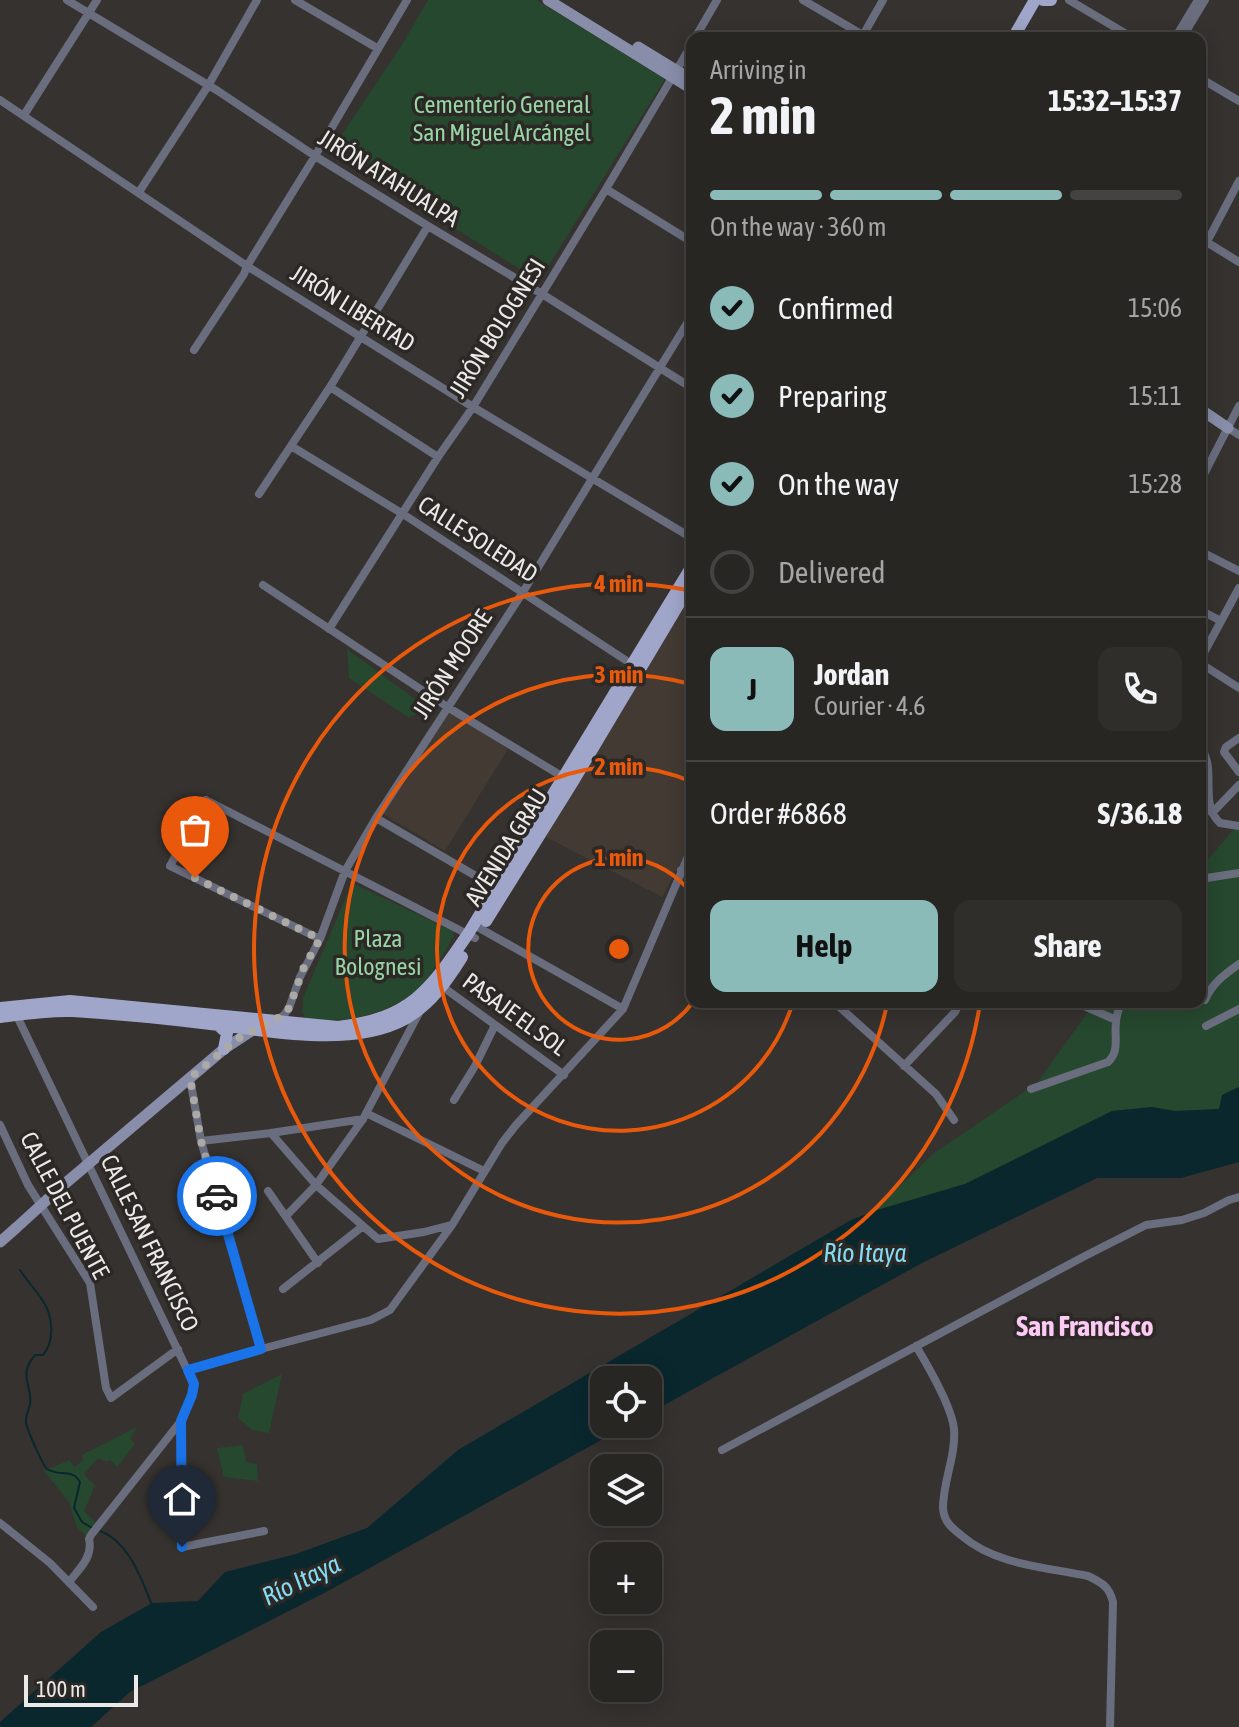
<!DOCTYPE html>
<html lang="en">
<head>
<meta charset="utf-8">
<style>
	:root { --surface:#282623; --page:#302e2b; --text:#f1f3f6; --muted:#a5a5a6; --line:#444341; --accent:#8bbbb9 }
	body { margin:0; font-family:"Asap Condensed",sans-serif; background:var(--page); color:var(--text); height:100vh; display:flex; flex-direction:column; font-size:30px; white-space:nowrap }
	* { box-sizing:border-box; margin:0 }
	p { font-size:26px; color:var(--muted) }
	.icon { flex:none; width:44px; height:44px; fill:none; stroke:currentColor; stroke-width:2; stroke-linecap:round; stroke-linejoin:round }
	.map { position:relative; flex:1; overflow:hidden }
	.sheet { position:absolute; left:686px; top:32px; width:520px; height:976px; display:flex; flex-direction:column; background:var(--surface); border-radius:16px; box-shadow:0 4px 20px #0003,0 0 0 2px var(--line) }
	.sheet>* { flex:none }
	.fabs { position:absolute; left:590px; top:1366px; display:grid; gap:16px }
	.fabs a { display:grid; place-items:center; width:72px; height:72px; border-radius:16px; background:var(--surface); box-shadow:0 4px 20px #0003,0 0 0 2px var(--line); font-size:40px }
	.scale { position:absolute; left:24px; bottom:20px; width:114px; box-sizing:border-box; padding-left:8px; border:4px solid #eceae8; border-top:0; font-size:22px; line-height:28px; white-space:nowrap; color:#eceae8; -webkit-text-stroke:6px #2b2825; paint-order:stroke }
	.pin { position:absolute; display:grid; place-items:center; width:68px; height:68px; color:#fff; margin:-82px -34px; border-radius:50% 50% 50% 0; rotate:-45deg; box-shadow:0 0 8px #0007 }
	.pin .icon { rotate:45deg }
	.courier { position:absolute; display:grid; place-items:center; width:80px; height:80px; margin:-40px; border:6px solid #1a73e8; border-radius:50%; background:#fff; color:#222; box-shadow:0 2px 10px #0007 }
	.summary em { font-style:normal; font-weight:700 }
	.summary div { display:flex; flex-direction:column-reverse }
	.summary { display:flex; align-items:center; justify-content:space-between; height:136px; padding:0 24px }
	h1 { font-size:52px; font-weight:700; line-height:60px }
	.bar { display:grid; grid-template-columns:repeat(4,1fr); gap:12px 8px; align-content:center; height:96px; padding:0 24px }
	.bar i { height:10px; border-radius:6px; background:var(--line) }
	.bar .on { background:var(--accent) }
	.bar p { grid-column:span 4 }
	.line { display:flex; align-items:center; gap:20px; padding:0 24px; border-top:2px solid var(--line) }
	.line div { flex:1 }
	.round { display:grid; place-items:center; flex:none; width:84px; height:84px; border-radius:16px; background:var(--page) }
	ol { padding:0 24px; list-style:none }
	li { display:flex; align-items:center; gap:24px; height:88px }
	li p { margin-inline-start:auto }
	li .icon { padding:8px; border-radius:50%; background:var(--accent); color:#111; stroke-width:4 }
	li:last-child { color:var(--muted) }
	li i { width:44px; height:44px; border:4px solid var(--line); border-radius:50% }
	.button { display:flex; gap:16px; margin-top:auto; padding:16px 24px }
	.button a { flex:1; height:92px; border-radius:16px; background:var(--accent); color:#111; font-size:32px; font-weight:700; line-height:92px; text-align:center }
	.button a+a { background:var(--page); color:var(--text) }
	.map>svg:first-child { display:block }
	.built { fill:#423a33 }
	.green { fill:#26482f }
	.water { fill:#0a272e }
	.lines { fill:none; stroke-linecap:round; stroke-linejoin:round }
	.stream { stroke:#0a272e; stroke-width:2 }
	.street { stroke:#6a6d7e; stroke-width:8 }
	.secondary { stroke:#888da9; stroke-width:11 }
	.primary { stroke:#a0a6ca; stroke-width:12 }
	.secondary-bridge { stroke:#888da9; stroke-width:11 }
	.done { stroke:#acaaa7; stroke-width:8; stroke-dasharray:0 14.4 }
	.route { stroke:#1a73e8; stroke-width:10 }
	.ring { fill:none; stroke:#e8590c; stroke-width:4 }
	.labels { text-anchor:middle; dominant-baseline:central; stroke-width:7; stroke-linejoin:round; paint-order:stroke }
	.park-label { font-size:24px; fill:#98d5a6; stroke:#2b2825 }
	.street-label { font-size:24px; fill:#eceae8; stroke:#2b2825 }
	.water-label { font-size:26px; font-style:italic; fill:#83dbf4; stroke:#2b2825 }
	.quarter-label { font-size:28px; font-weight:bold; fill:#fccaf5; stroke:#2b2825 }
	.centre { fill:#e8590c; stroke:#2b2825; stroke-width:4 }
	.ring-label { font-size:24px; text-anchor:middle; font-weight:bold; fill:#e8590c; stroke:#2b2825; stroke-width:7; stroke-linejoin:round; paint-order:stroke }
</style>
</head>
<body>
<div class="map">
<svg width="1239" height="1727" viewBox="0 0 1239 1727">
	<rect width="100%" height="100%" fill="#35322f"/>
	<!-- built -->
	<path class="built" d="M692,595V841L662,897L544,836Z
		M450,712L508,749L445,851L383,814Z"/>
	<!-- green -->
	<path class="green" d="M428,0H536L665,79L539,281L331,151L401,46Z
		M347,649L430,710L408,717L349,678Z
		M1239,823V1087L1222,1095L1219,1109L1175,1111L1152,1107L1112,1111L965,1184L872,1212L933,1154L1037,1083L1095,1002H1200V869Z
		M352,883L453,931L454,936C444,952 432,976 419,988C390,1015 345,1023 307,1020L302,1012L303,998Z
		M282,1374L269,1433L252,1430L238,1418L243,1394Z
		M137,1427L130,1439L135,1444L117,1467L110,1460L106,1462L98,1458L84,1474L95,1486L84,1511L97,1524L88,1538L77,1527L69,1502L44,1471L70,1460L74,1467L83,1461L82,1455Z
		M243,1445L246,1462L257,1464L258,1481L224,1477L217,1448Z"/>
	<!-- water -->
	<path class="water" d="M1239,1087V1162L1181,1178H1097L922,1263L648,1414V1380H604V1424H630L328,1591L130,1692L91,1727H0V1722L101,1632L152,1603L198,1601L225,1572L296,1554L367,1528L458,1450L851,1220L877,1210L965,1184L1112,1111L1152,1107L1175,1111L1219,1109L1222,1095Z"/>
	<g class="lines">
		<!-- stream -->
		<path class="stream" d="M20,1270C27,1281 36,1290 43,1301C53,1316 55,1341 43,1355H35C17,1377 33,1385 30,1404C29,1411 25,1415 26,1423C27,1429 43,1466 47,1469C59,1477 72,1468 80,1482L74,1508L82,1522L94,1529
			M100,1531C129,1542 141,1578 152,1605"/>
		<!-- street -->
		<path class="street" d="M67,0L218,91L315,156L428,226L542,294L692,388
			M295,0L377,48
			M803,0L868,38
			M1069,0L1133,38
			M862,37L883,0
			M695,38L717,0
			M1175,38L1198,0
			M1182,38L1205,0
			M1200,78L1239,101
			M0,100L247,266L473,407L692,538
			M24,115L97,0
			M606,189L692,242
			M139,192L208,86L257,0
			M1200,238L1239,262
			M1200,255L1239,181
			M194,350L244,274L247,266L315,156L407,0
			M330,387L438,457
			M1228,428L1239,435
			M291,446L403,514L633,665
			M1200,482L1239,406
			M259,494L330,387L428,226
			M1200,551L1239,571
			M263,585L449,708L565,778
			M1200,610L1221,621
			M329,629L438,457L473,407L606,189L692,44
			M1200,660L1239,588
			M1200,663L1239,688
			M1239,738L1226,747L1224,752L1239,772
			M1200,747C1218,768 1198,803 1220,823L1239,826
			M1212,813L1239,785
			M376,818L500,890
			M681,870L692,877
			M1200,879L1239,873
			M474,925L623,1009
			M320,939L170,866L206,800L475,938
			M443,987L564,1075
			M1205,1000C1212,983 1225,974 1239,964
			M834,1002L936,1094L954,1120
			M1075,1002L1116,1020
			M16,1014L194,1384L192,1395L181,1421L182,1547L264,1531
			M275,1021L284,1015L289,1008L300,977L320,939L345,871L376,818L523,592L692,315
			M1206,1026L1239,1009
			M904,1066L955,1012L960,1002
			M190,1078L201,1141L261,1349
			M1031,1089L1108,1062C1120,1051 1114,1037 1116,1022C1116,1016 1119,1009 1121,1002
			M454,1100L475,1066L495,1025
			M366,1113L484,1171
			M0,1125L28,1185L90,1283L106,1388L111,1398L178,1349
			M271,1133L316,1185L378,1239L424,1232L451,1225
			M201,1141L271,1133L363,1119
			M268,1191L318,1263
			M286,1216L316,1185L363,1119L420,1011
			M283,1289L363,1226
			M916,1346C928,1366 952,1407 954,1429C956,1456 943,1481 943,1508C944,1522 951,1527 962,1536C996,1565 1045,1567 1088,1576C1102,1583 1109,1586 1113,1602L1110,1727
			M188,1370L261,1349L371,1320L390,1310L452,1225L502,1143L516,1125L623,1009L692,847
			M722,1450L1083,1257L1146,1225L1182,1220L1204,1213L1229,1200L1239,1197
			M0,1523L50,1563L93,1607
			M69,1582C80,1568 93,1557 89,1539L91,1535L181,1421"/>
		<!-- secondary -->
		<path class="secondary" d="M548,0L692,89
			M638,47L692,80
			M1200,409L1228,428
			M61,1187L224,1049L253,1030
			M0,1242L16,1228"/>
		<!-- primary -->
		<path class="primary" d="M1043,0H1051
			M1013,38L1035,0
			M486,921L572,783L692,582
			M0,1008L70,1001L338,1027C411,1018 429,991 468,934L692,566
			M0,1017C23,1014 49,1010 73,1011C121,1014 171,1019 219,1025C274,1032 354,1047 405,1019C431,1004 447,981 462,957
			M218,1025L227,1033L224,1049"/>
		<!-- secondary-bridge -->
		<path class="secondary-bridge" d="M16,1228L61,1187"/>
	</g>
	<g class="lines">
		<!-- done -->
		<path class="done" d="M195,878L320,939L304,967L289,1008L284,1015L239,1038L190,1078L201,1141L217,1196"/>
		<!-- route -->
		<path class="route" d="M182,1547L181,1421L192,1395L194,1384L188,1370L261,1349L217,1196"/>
	</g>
	<!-- distance rings -->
	<g class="ring">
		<path d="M693 1002A91 91 0 1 1 692 894"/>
		<path d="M793 1002A182 182 0 1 1 692 782"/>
		<path d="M887 1004A274 274 0 1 1 690 684"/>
		<path d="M980 1003A365 365 0 1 1 692 591"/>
	</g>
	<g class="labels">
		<!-- park labels -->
		<g class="park-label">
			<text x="502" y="104">Cementerio General<tspan x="502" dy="28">San Miguel Arcángel</tspan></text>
			<text x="378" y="938">Plaza<tspan x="378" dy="28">Bolognesi</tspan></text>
		</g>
		<!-- street labels -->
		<g class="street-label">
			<text transform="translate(389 178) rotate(32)">JIRÓN ATAHUALPA</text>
			<text transform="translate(353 308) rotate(32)">JIRÓN LIBERTAD</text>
			<text transform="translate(497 328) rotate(-58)">JIRÓN BOLOGNESI</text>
			<text transform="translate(478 539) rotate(33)">CALLE SOLEDAD</text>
			<text transform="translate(452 664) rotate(-57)">JIRÓN MOORE</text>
			<text transform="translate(506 847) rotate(-58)">AVENIDA GRAU</text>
			<text transform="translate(515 1014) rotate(36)">PASAJE EL SOL</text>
			<text transform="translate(65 1205) rotate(62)">CALLE DEL PUENTE</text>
			<text transform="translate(150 1243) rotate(64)">CALLE SAN FRANCISCO</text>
		</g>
		<!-- water labels -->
		<g class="water-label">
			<text x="865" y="1253">Río Itaya</text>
			<text transform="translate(301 1580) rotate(-26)">Río Itaya</text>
		</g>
		<!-- quarter labels -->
		<g class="quarter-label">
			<text x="1085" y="1326">San Francisco</text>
		</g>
	</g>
	<circle cx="619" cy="949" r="12" class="centre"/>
	<g class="ring-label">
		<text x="619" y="592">4 min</text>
		<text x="619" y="683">3 min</text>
		<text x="619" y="775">2 min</text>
		<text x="619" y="866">1 min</text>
	</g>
</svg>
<div class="fabs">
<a><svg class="icon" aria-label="locate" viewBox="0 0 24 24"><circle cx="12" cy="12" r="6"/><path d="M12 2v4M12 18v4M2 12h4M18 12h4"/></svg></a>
<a><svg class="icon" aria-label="layers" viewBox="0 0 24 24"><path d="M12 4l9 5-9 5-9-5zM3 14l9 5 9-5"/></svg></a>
<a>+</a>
<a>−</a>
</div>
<div class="scale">100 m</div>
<div class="pin" style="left:195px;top:878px;background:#ea580c"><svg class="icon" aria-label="bag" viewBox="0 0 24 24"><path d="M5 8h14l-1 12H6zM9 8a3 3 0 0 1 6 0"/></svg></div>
<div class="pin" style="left:182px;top:1547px;background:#1f2937"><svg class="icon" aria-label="home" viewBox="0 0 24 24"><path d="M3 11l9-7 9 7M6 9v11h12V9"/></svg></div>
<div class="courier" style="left:217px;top:1196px"><svg class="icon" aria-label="car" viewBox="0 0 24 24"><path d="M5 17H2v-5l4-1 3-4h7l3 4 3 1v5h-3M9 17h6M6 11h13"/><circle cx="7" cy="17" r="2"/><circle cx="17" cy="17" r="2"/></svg></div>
<section class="sheet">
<div class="summary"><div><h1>2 min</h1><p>Arriving in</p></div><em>15:32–15:37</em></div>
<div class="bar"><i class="on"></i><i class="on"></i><i class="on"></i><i></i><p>On the way · 360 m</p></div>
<ol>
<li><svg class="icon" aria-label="check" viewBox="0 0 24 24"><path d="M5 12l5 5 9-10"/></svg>Confirmed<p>15:06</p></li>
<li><svg class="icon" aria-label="check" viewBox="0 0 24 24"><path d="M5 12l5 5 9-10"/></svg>Preparing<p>15:11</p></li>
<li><svg class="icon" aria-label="check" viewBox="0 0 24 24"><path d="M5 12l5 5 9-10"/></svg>On the way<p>15:28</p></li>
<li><i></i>Delivered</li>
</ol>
<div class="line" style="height:144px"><b class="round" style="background:var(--accent);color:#111">J</b><div><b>Jordan</b><p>Courier · 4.6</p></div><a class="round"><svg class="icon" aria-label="phone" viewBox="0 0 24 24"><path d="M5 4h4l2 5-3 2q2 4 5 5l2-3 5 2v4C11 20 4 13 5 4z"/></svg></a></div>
<div class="line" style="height:104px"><div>Order #6868</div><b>S/36.18</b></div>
<div class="button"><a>Help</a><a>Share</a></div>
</section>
</div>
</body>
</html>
